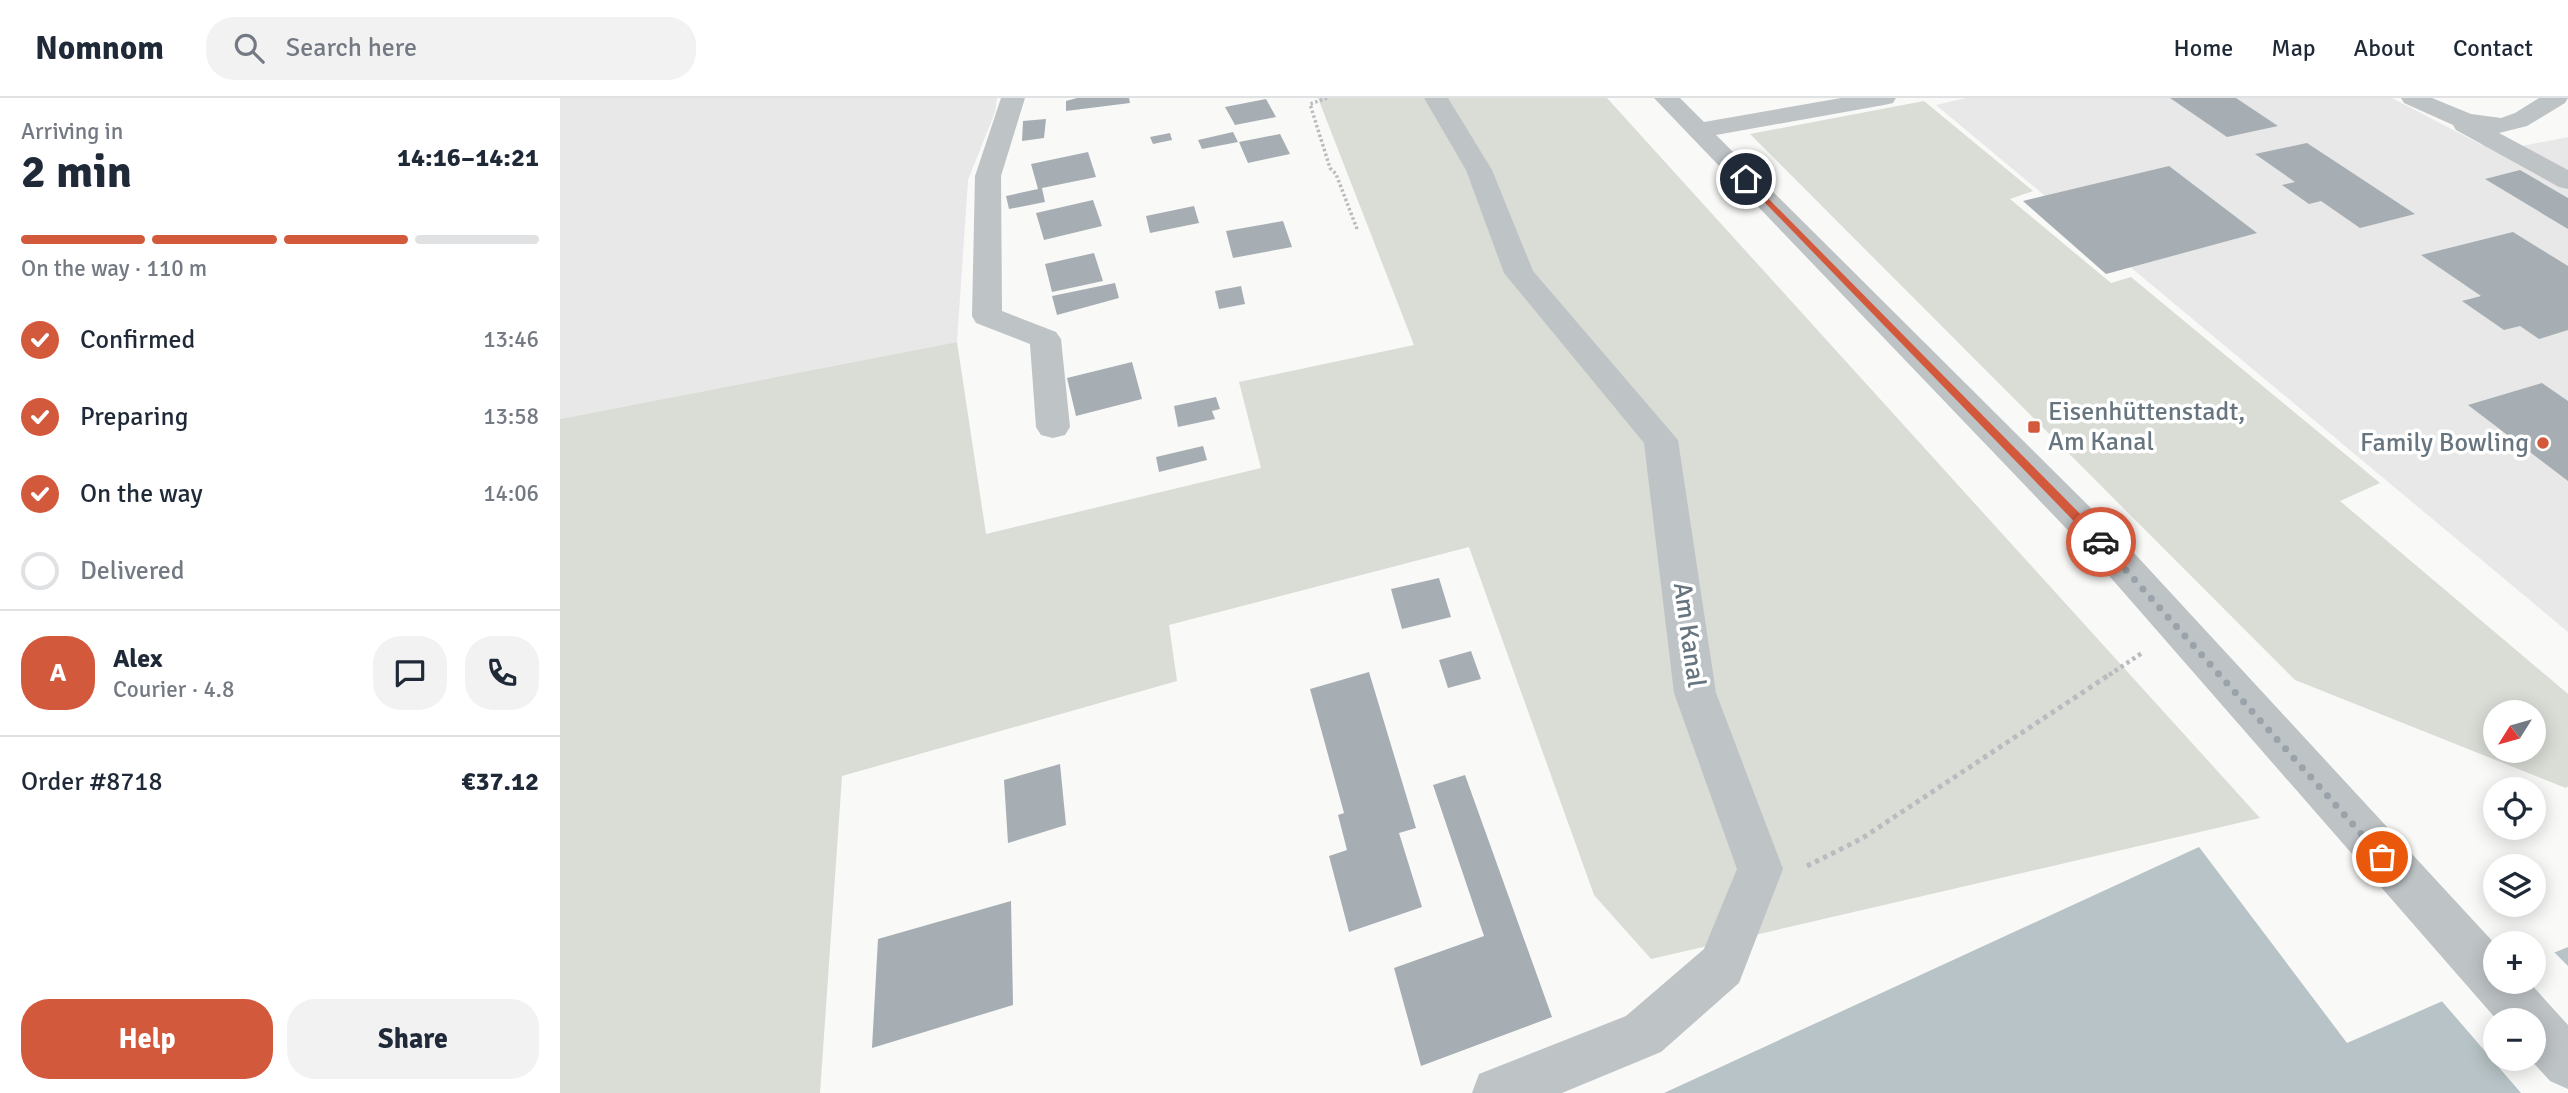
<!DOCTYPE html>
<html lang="en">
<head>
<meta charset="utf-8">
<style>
	:root { --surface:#fff; --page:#f2f2f3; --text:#1f2937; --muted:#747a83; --line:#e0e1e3; --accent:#d3593c }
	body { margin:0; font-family:Signika,sans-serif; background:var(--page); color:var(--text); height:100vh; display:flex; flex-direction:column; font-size:26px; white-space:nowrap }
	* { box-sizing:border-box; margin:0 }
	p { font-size:23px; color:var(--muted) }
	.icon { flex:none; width:38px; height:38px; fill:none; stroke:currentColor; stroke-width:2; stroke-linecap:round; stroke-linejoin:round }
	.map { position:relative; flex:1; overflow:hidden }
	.side { display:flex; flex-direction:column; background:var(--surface); width:560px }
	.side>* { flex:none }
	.needle { width:46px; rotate:233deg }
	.buttons { position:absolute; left:1923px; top:602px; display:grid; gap:14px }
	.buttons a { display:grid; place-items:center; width:63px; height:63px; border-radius:50%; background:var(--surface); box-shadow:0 4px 18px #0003; font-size:35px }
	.pin { position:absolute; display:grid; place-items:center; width:60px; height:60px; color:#fff; margin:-30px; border:4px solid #fff; border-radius:50%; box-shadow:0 2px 7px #0007 }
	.courier { position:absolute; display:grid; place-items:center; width:70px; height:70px; margin:-35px; border:5px solid #d3593c; border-radius:50%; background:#fff; color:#222; box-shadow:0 2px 9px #0007 }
	.summary em { font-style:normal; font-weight:700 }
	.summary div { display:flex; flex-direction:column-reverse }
	.summary { display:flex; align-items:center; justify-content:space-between; height:119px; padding:0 21px }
	h1 { font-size:46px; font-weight:700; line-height:52px }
	.bar { display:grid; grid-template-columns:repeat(4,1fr); gap:10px 7px; align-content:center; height:84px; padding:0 21px }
	.bar i { height:9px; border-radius:5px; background:var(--line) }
	.bar .active { background:var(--accent) }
	.bar p { grid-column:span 4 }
	.line { display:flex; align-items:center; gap:18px; padding:0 21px; border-top:2px solid var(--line) }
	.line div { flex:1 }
	.round { display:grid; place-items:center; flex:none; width:74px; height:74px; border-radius:28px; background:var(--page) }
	ol { padding:0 21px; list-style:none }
	li { display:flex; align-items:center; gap:21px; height:77px }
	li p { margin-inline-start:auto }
	li .icon { padding:7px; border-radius:50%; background:var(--accent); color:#fff; stroke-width:4 }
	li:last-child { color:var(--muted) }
	li i { width:38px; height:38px; border:4px solid var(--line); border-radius:50% }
	.primary-button { display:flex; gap:14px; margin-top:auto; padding:14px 21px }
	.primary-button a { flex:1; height:80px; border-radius:28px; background:var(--accent); color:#fff; font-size:28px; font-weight:700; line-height:80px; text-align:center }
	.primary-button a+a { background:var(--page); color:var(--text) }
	header { display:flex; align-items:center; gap:42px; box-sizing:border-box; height:98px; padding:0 35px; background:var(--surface); border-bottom:2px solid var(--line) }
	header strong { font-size:33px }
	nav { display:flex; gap:38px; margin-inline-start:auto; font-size:24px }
	.search { width:490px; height:63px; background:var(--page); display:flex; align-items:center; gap:18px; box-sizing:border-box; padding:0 24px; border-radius:28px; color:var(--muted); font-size:26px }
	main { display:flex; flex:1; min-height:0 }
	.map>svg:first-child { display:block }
	.built { fill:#e7e8e7 }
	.green { fill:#d9ddd6; fill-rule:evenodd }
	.water { fill:#b7c3c6; fill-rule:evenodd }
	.pier { fill:#f9f9f7; fill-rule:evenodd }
	.building { fill:#a6aeb3 }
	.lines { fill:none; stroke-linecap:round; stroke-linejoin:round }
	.path-far2 { stroke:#b9bcbf; stroke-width:3.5; stroke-dasharray:2.5 2.5; stroke-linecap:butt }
	.path-far1 { stroke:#b9bcbf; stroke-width:4.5; stroke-dasharray:3.5 3.5; stroke-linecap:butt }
	.path { stroke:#b9bcbf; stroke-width:5; stroke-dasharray:4.5 4.5; stroke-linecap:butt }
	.minor { fill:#bec3c6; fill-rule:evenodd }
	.route { fill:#d3593c }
	.done { stroke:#99a3a9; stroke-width:7; stroke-dasharray:0 12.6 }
	.poi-dot { fill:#d3593c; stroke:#fff; stroke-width:2.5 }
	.labels { text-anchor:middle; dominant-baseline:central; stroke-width:7; stroke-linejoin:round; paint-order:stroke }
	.poi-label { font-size:26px; fill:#66757f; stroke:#fff; text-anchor:start }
	.street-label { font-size:26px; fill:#66757f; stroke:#fff }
</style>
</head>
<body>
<header>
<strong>Nomnom</strong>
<div class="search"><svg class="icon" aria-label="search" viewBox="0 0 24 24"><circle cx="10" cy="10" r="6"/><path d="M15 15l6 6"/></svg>Search here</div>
<nav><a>Home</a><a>Map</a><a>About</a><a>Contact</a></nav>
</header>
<main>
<section class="side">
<div class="summary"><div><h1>2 min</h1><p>Arriving in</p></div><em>14:16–14:21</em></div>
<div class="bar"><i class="active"></i><i class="active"></i><i class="active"></i><i></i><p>On the way · 110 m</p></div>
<ol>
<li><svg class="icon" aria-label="check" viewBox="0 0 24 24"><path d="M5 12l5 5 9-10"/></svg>Confirmed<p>13:46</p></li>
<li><svg class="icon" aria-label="check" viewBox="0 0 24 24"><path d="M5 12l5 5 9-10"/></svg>Preparing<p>13:58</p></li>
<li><svg class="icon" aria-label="check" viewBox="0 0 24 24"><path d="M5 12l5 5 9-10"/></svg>On the way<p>14:06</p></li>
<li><i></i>Delivered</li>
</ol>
<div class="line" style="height:126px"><b class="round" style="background:var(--accent);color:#fff">A</b><div><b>Alex</b><p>Courier · 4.8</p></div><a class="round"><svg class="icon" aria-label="chat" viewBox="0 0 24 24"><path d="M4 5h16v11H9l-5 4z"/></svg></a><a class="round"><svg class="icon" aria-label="phone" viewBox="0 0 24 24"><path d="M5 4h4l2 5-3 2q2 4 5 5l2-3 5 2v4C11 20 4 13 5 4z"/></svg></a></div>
<div class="line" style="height:91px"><div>Order #8718</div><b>€37.12</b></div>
<div class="primary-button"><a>Help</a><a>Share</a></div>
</section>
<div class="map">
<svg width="2008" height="995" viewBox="0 0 2008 995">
	<rect width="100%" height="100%" fill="#f9f9f7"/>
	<!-- built -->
	<path class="built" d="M0,0H437L435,14L408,82L397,244L0,321Z
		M1406,0H1832L1922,47L1962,48L2008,39V534L1376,7Z"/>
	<!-- green -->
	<path class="green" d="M758,0H1047L1700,720L1091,861L1034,797L909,449L609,527L617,583L282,678L260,995H0V321L397,244L426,436L701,370L679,284L854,247Z
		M1364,3L1473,93L1450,101L1551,185L1571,179L1820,385L1780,403L2008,596V688L2006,690L1735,582L1190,36ZM1936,614H1974V653H1936Z"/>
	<!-- water -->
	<path class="water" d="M1639,749L1787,945L1935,880L1936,884H1974V863L2008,849V995H1104ZM1936,922H1974V961H1936Z"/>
	<!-- pier -->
	<path class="pier" d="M1992,852L2008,868V995H1961L1880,901L1935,877L1936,884H1974V860ZM1936,922H1974V961H1936Z"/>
	<!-- building -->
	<path class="building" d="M517,0H569L570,5L506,13V3Z
		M1610,0H1676L1718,28L1667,39Z
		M706,1L716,19L675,27L665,9Z
		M486,21L484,40L462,43L463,23Z
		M673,34L678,44L642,51L638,42Z
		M610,35L612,42L593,46L590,39Z
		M720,36L730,56L688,65L679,44Z
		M1747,45L1855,116L1800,130L1761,103L1749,106L1722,87L1735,84L1695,56Z
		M528,54L536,79L482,90L485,104L449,111L446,98L478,91L471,66Z
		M1609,68L1697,135L1546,176L1463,103Z
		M1960,72L2008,100V131L1925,81Z
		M533,102L542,128L484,142L476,115Z
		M634,108L639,125L590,135L586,118Z
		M723,123L732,149L673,160L666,133Z
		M1953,134L2008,168V232L1979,241L1960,228L1944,232L1902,203L1921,198L1861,157Z
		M534,155L543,183L492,194L485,166Z
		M555,185L559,200L497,217L492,198Z
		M681,188L685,206L659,211L655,193Z
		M572,264L582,301L516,318L507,280Z
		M1982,285L2008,303V383L1908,307Z
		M656,299L660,311L652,313L655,321L618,329L614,308Z
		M643,348L647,362L599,374L596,359Z
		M879,480L891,519L842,531L831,491Z
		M911,553L921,581L888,590L879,562Z
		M809,574L856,730L839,735L862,809L789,834L769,758L787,752L778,717L784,715L750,591Z
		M500,666L506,727L448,745L444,682Z
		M905,677L992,919L861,968L834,870L924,838L873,687Z
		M451,803L453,907L312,950L318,841Z"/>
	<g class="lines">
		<!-- path-far2 -->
		<path class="path-far2" d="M767,0L750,6L770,70L776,76L797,131"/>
		<!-- path-far1 -->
		<path class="path-far1" d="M1549,577L1582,555"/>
		<!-- path -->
		<path class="path" d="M1247,768L1301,741L1552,575
			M1974,855L1981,862"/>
		<!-- minor -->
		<path class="minor" d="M441,0H465L441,78L442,213L496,234L501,241L510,329L505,337L493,340L481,337L476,329L470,246L416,225L412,218L415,78Z
			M864,0H888L932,72L973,173L1118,342L1156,595L1223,771L1179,885L1101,954L1002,995H912L919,976L1066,918L1144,851L1177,771L1114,595L1084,345L944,175L906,72Z
			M1094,0H1120L1144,24L1281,0H1336L1333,5L1324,7L1156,37L1550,429L1936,847V884H1969L2008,927V991L1990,983L1970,961H1974V922H1937L1524,449Z
			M1841,0H1872L1911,16L1941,20L1955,15L1979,0H2008L2005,5L1967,28L1939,35L2008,72V91L1999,89L1896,32L1893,27L1844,5Z"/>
	</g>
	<!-- route -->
	<path class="route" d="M1186,78L1545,441V447H1537L1183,82Z"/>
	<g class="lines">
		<!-- done -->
		<path class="done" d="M1541,444L1822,759"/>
	</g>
	<!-- markers -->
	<g class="poi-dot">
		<rect x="1467" y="322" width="14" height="14" rx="3.5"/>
		<circle cx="1983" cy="345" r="7"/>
	</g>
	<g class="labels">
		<!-- poi labels -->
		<g class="poi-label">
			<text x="1488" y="314">Eisenhüttenstadt,<tspan x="1488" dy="30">Am Kanal</tspan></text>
			<text x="1969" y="345" text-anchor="end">Family Bowling</text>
		</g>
		<!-- street labels -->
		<g class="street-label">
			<text transform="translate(1129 537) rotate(82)">Am Kanal</text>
		</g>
	</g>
</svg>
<div class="buttons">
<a><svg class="needle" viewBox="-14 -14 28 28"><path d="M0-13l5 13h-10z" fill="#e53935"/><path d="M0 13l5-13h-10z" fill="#747a83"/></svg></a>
<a><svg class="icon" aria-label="locate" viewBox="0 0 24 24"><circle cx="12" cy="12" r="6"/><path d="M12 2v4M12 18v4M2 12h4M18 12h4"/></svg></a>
<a><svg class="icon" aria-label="layers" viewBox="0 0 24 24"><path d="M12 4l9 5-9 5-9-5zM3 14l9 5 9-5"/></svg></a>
<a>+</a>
<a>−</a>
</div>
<div class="pin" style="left:1822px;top:759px;background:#ea580c"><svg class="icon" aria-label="bag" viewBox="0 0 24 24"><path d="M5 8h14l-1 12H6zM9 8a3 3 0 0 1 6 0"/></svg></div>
<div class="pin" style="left:1186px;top:81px;background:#1f2937"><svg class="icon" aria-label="home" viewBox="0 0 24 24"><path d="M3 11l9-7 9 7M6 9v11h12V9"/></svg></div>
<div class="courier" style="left:1541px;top:444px"><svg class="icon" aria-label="car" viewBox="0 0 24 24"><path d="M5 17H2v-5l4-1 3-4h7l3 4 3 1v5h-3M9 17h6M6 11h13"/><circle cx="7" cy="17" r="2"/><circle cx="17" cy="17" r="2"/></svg></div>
</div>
</main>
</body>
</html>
